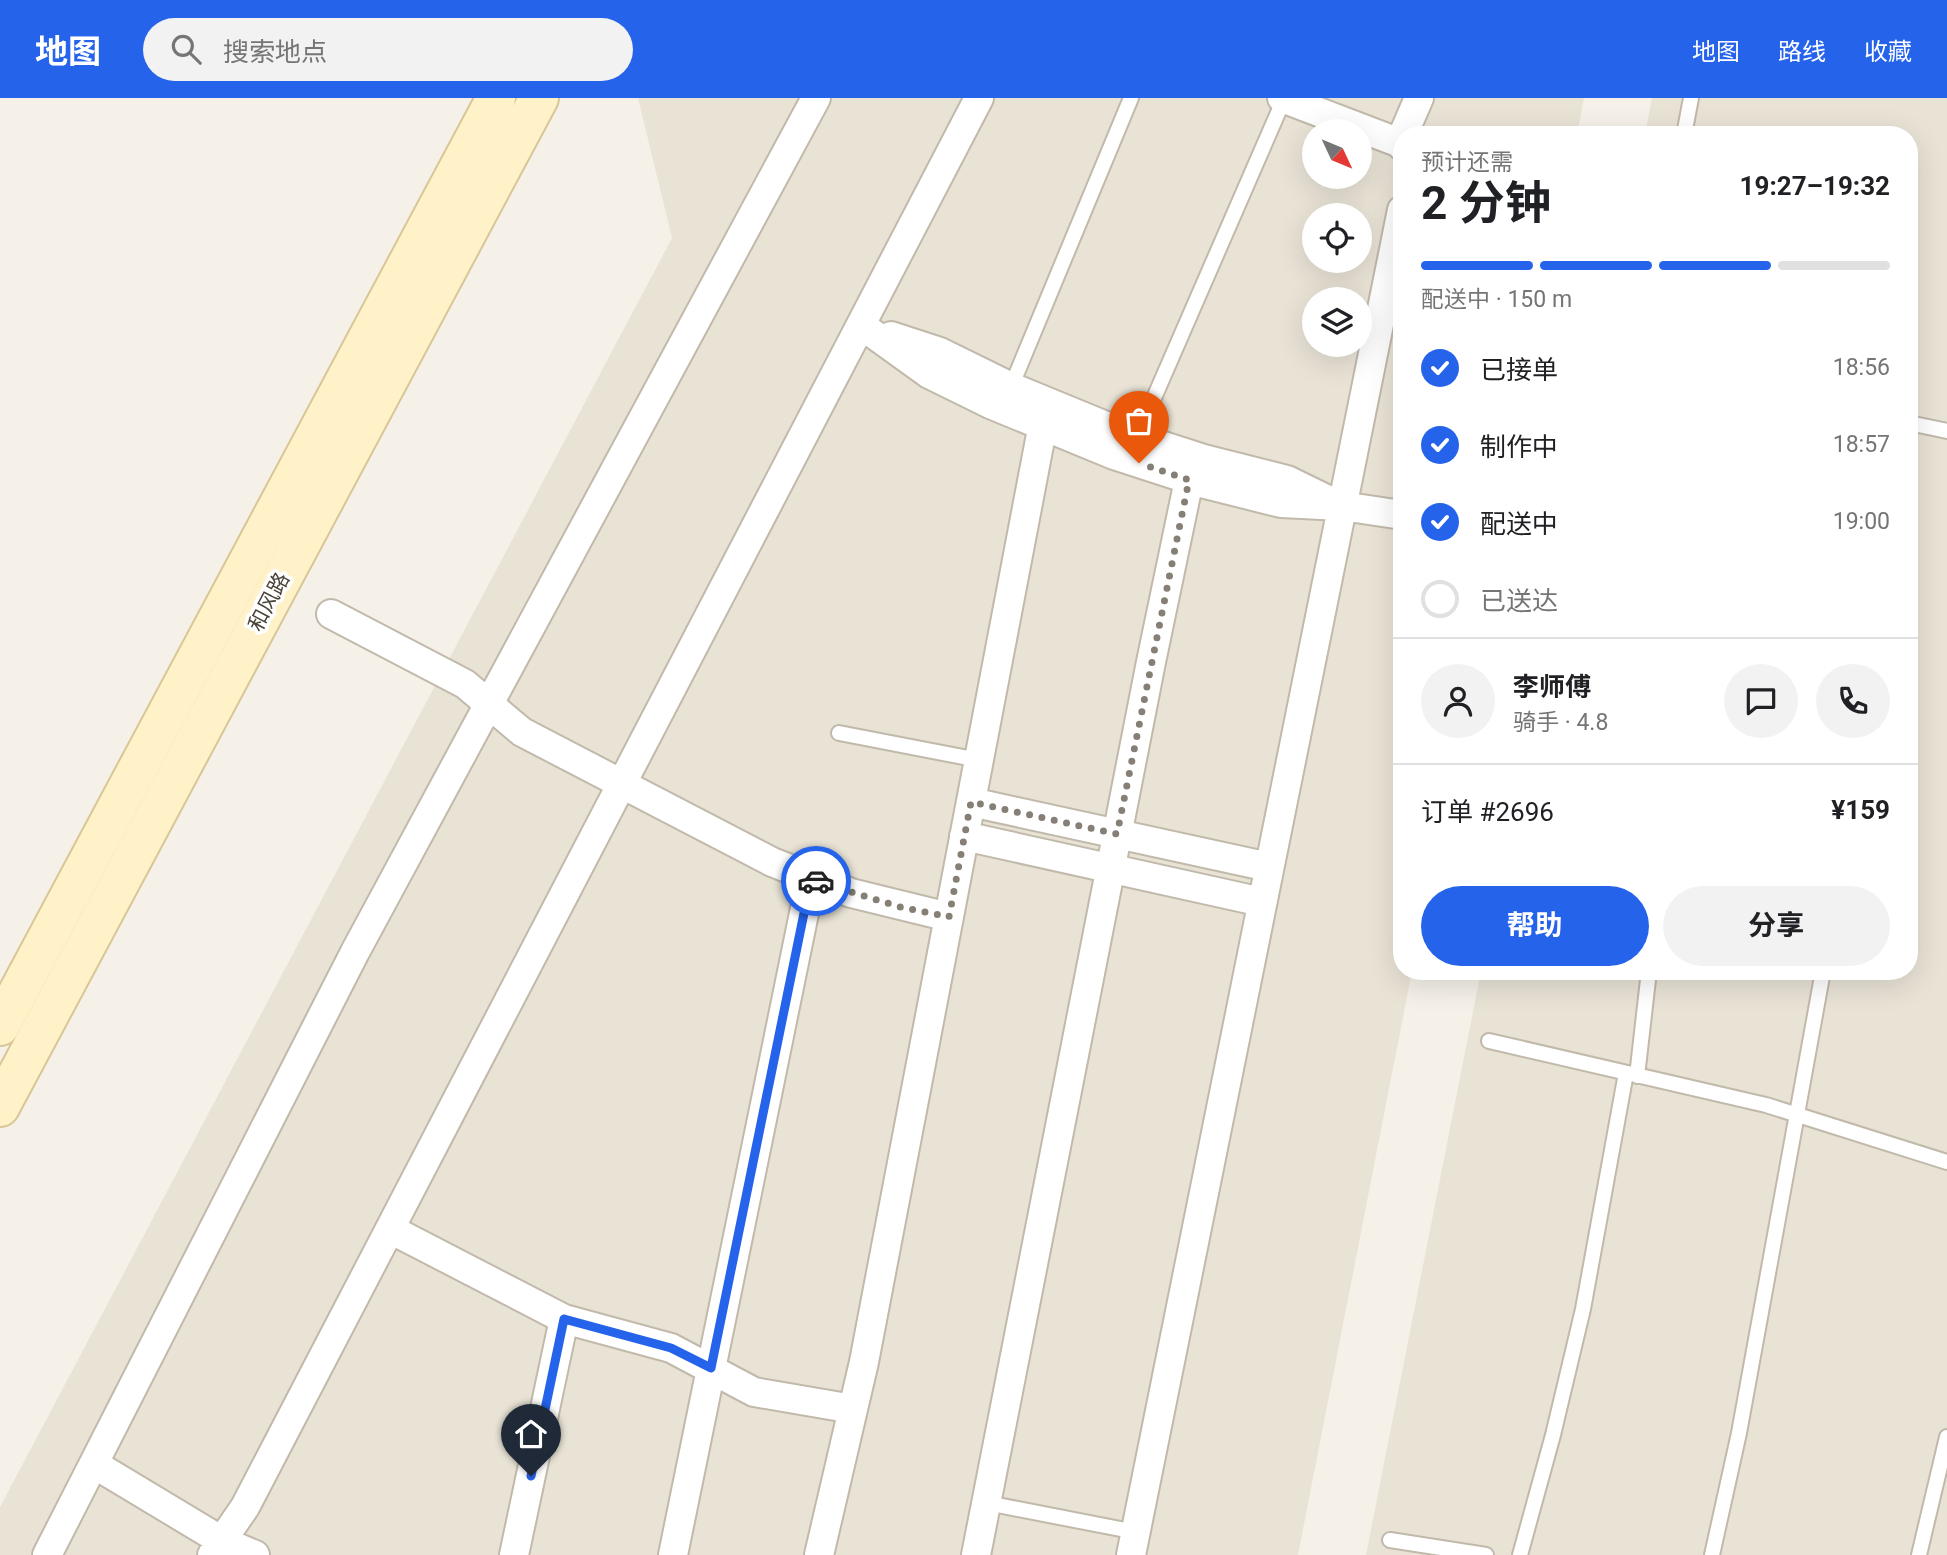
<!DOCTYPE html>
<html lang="zh">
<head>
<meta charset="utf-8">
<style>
	:root { --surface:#fff; --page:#f2f2f2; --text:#202124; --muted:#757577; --line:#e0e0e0; --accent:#2563eb }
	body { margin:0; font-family:Roboto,"Noto Sans SC",sans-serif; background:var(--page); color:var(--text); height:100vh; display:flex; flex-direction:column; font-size:26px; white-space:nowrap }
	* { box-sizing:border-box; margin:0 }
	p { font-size:23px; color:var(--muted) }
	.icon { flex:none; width:38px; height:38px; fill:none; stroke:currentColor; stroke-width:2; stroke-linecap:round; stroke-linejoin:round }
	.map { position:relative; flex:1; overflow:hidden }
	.details { position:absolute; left:1393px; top:28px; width:525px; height:854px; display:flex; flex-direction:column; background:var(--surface); border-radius:28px; box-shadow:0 7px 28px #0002 }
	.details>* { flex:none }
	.needle { width:46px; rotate:134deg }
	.buttons { position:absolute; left:1302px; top:21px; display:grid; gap:14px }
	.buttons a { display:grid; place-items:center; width:70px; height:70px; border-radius:50%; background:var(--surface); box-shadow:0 7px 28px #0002; font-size:35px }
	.pin { position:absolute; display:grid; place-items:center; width:60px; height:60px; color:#fff; margin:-72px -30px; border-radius:50% 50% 50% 0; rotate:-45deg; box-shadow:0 0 7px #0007 }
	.pin .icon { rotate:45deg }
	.courier { position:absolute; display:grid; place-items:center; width:70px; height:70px; margin:-35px; border:5px solid #2563eb; border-radius:50%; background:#fff; color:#222; box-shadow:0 2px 9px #0007 }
	.overview em { font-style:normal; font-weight:700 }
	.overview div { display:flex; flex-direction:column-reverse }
	.overview { display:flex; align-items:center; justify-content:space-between; height:119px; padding:0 28px }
	h1 { font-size:46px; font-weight:700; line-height:52px }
	.bar { display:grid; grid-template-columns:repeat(4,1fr); gap:10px 7px; align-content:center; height:84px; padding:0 28px }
	.bar i { height:9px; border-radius:5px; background:var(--line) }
	.bar .selected { background:var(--accent) }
	.bar p { grid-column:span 4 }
	.line { display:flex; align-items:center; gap:18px; padding:0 28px; border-top:2px solid var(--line) }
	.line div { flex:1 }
	.round { display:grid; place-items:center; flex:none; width:74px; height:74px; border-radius:37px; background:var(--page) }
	ol { padding:0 28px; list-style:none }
	li { display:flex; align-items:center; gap:21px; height:77px }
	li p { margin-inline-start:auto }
	li .icon { padding:7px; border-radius:50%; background:var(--accent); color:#fff; stroke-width:4 }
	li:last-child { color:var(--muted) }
	li i { width:38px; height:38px; border:4px solid var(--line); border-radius:50% }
	.button { display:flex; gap:14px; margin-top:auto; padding:14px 28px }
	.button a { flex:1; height:80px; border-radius:42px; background:var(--accent); color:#fff; font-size:28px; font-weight:700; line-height:80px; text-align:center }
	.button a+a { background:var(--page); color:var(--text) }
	header { display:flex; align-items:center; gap:42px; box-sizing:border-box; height:98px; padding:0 35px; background:var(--accent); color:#fff }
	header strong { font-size:33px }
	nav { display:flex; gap:38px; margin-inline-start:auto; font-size:24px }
	.search { width:490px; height:63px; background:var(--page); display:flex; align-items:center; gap:18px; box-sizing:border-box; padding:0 24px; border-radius:38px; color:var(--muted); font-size:26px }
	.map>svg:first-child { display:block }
	.residential { fill:#e9e3d6; fill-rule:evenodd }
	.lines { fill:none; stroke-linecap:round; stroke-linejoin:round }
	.lane-casing { stroke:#c1b9aa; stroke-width:18 }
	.street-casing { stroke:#c1b9aa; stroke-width:32 }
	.secondary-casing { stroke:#d8c696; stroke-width:42 }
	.lane { stroke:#fff; stroke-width:14 }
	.street { stroke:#fff; stroke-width:28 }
	.secondary { stroke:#fff2c9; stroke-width:38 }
	.done { stroke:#857f75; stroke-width:7; stroke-dasharray:0 12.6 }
	.route { stroke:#2563eb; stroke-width:9 }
	.labels { text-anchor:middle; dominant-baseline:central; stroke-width:7; stroke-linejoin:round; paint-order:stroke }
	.street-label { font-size:21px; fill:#494236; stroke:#fff }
</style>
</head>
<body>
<header>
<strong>地图</strong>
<div class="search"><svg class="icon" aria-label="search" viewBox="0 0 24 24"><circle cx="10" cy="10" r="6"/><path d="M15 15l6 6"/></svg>搜索地点</div>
<nav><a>地图</a><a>路线</a><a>收藏</a></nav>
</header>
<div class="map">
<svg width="1947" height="1457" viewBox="0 0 1947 1457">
	<rect width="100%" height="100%" fill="#f5f1e9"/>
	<!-- residential -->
	<path class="residential" d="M638,0H1584L1577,37H1402V873H1412L1298,1457H0V1409L672,140ZM1314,33H1360V79H1314ZM1314,117H1360V163H1314ZM1314,201H1360V247H1314Z
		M1652,0H1947V1457H1366L1481,873H1909V37H1645Z"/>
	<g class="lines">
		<defs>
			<path id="lane" d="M1684,37L1691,0
				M1011,289L1131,0
				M1909,325L1947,333
				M1137,339L1284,1
				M839,635L979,662
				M1489,943L1766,1007L1947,1064
				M1637,978L1649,873
				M987,1405L1136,1434
				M1390,1442L1486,1457
				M1520,1457L1553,1337L1583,1211L1626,975
				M1712,1457L1739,1335L1823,873
				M1919,1457L1947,1339"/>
			<path id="street" d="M1282,0L1400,45L1402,48
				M1403,37L1419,0
				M861,227L929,276L990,306L1114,357L1197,384L1281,405L1342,408L1402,417
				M891,238L940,254L1011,289L1123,335L1204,361L1287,382L1330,403
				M331,516L465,586L522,634L772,764L851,795L949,819
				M971,704L1269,769
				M964,738L1262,804
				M390,1131L564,1221L671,1250L754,1294L853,1311
				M94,1366L222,1443L255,1457
				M47,1457L355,854L816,0
				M212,1457L245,1409L979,0
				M514,1457L564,1221
				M673,1457L811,781
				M819,1457L864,1264L1047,305
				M976,1457L1151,564L1189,382
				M1131,1457L1402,112"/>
			<path id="secondary" d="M0,928L496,0
				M0,1009L539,0"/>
		</defs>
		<!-- lane casing -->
		<use href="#lane" class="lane-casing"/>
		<!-- street casing -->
		<use href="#street" class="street-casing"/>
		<!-- secondary casing -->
		<use href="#secondary" class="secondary-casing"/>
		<!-- lane -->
		<use href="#lane" class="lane"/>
		<!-- street -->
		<use href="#street" class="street"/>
		<!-- secondary -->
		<use href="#secondary" class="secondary"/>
	</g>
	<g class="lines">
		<!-- done -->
		<path class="done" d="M816,783L900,809L949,819L971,704L1117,736L1189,382L1139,365"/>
		<!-- route -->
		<path class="route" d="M531,1378L564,1221L671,1250L711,1270L811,781L816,783"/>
	</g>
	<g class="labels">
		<!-- street labels -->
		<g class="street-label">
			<text transform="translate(269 504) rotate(-62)">和风路</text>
		</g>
	</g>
</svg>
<div class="buttons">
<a><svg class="needle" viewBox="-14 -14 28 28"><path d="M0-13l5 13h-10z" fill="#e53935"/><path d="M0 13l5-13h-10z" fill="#757577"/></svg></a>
<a><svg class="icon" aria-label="locate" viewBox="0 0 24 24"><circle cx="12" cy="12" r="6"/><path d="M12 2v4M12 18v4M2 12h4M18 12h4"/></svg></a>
<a><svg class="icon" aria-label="layers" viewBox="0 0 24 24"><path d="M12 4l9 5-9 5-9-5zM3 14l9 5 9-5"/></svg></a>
</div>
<div class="pin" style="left:1139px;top:365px;background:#ea580c"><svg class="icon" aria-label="bag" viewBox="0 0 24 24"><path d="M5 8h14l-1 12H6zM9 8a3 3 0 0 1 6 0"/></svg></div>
<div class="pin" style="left:531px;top:1378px;background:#1f2937"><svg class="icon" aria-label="home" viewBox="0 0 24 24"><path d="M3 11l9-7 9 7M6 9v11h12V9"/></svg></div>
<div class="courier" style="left:816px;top:783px"><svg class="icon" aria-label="car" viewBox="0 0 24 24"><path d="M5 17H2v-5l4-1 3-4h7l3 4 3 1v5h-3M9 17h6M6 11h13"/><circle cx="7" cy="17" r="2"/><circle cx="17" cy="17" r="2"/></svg></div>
<section class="details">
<div class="overview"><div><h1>2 分钟</h1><p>预计还需</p></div><em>19:27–19:32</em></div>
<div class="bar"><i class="selected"></i><i class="selected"></i><i class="selected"></i><i></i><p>配送中 · 150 m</p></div>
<ol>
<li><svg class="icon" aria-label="check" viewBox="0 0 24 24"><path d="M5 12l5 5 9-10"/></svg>已接单<p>18:56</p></li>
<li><svg class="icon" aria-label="check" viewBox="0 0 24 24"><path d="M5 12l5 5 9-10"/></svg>制作中<p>18:57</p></li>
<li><svg class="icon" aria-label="check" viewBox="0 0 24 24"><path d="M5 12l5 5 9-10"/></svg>配送中<p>19:00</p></li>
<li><i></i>已送达</li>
</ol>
<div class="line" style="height:126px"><a class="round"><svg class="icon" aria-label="person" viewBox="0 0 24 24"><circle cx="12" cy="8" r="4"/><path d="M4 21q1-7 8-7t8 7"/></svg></a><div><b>李师傅</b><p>骑手 · 4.8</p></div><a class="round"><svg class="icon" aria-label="chat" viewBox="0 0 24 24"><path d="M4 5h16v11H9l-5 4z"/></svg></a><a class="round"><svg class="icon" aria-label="phone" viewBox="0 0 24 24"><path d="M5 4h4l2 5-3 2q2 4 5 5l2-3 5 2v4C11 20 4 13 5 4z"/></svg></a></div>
<div class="line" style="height:91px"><div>订单 #2696</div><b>¥159</b></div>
<div class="button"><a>帮助</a><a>分享</a></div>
</section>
</div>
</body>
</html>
